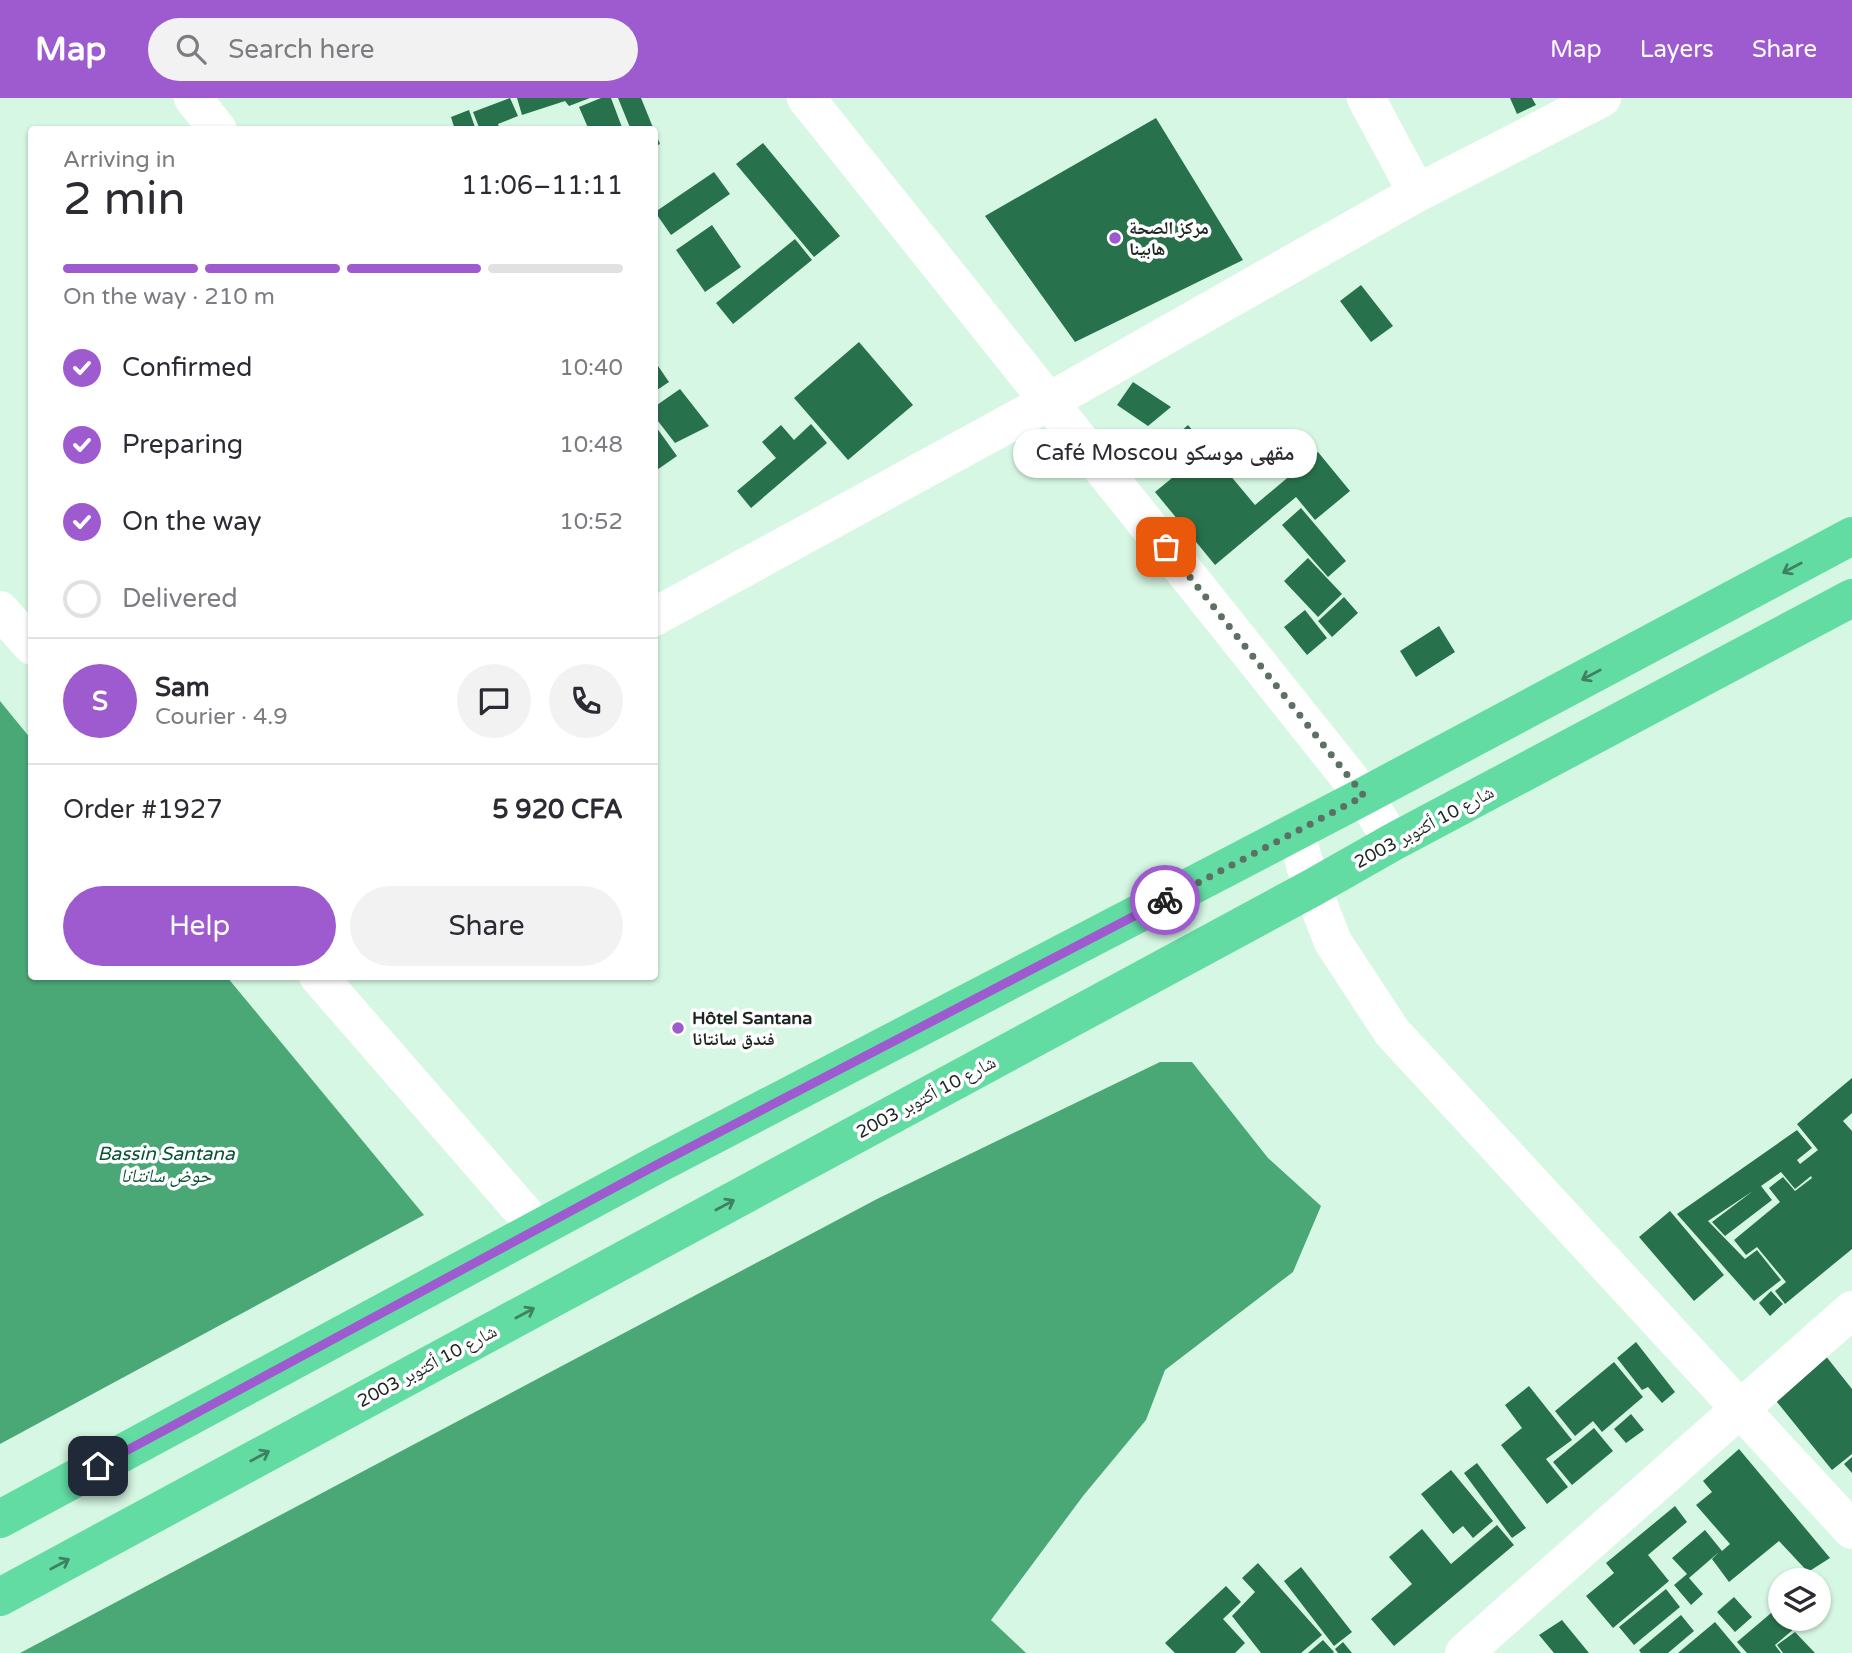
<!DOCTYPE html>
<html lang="en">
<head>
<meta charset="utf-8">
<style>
	:root { --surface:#fff; --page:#f2f2f3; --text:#2b2b33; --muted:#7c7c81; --line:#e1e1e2; --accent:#9e5bd0 }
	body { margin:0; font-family:"Varela Round","Noto Naskh Arabic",sans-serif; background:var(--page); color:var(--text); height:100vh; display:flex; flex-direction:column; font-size:26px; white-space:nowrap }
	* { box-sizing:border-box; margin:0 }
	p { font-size:23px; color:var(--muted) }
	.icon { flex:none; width:38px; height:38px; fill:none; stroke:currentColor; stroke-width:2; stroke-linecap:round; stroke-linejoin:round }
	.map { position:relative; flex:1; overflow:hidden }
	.details { position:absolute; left:28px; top:28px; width:630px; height:854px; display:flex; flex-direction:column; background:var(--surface); border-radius:7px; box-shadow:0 2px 5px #0004 }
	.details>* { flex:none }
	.controls { position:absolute; left:1768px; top:1470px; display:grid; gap:14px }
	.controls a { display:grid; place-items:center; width:63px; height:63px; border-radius:50%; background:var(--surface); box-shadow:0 2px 5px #0004; font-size:35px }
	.pin { position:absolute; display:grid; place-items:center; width:60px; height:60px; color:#fff; margin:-30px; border-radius:14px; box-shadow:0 4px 10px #0006 }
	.courier { position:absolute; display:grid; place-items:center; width:70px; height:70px; margin:-35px; border:5px solid #9e5bd0; border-radius:50%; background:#fff; color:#222; box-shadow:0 2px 9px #0007 }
	.bubble { position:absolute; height:49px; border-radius:24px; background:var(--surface); box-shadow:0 2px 5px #0004; font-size:23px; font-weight:600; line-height:49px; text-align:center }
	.summary em { font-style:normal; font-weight:600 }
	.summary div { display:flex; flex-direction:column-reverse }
	.summary { display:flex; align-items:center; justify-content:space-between; height:119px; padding:0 35px }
	h1 { font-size:46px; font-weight:600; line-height:52px }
	.bar { display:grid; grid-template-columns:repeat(4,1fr); gap:10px 7px; align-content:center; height:84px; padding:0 35px }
	.bar i { height:9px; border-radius:5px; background:var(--line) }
	.bar .on { background:var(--accent) }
	.bar p { grid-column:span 4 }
	.line { display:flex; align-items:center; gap:18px; padding:0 35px; border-top:2px solid var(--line) }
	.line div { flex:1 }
	.round { display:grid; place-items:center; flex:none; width:74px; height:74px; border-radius:37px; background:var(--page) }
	ol { padding:0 35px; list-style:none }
	li { display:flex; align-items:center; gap:21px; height:77px }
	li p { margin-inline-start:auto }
	li .icon { padding:7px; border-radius:50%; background:var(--accent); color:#fff; stroke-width:4 }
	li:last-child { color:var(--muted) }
	li i { width:38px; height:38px; border:4px solid var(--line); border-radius:50% }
	.action { display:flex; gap:14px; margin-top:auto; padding:14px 35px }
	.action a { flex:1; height:80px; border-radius:42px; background:var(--accent); color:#fff; font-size:28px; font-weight:600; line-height:80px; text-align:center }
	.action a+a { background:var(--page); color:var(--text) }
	header { display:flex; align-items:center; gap:42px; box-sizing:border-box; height:98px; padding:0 35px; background:var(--accent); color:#fff }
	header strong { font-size:33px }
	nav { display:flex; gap:38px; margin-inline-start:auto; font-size:24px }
	.search { width:490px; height:63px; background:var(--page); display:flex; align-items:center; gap:18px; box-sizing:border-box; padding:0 24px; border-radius:38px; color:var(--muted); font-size:26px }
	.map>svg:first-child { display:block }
	.water { fill:#4aa877 }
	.building { fill:#28714d }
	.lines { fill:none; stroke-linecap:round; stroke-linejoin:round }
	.minor { stroke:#fff; stroke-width:38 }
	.trunk { stroke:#63dca4; stroke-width:38 }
	.oneway { stroke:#3f8262 }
	.done { stroke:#5c7064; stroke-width:7; stroke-dasharray:0 12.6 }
	.route { stroke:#9e5bd0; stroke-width:9 }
	.poi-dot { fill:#9e5bd0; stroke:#fff; stroke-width:2.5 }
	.labels { text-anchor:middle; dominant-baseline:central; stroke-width:7; stroke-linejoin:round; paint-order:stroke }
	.poi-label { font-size:18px; font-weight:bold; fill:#1b2720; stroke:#fff; text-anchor:start }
	.street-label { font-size:18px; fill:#1b2720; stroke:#fff }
	.water-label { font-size:19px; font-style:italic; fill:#075333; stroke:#fff }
</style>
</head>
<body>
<header>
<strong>Map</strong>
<div class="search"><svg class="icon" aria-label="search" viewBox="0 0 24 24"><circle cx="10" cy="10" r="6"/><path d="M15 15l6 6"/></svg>Search here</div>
<nav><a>Map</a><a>Layers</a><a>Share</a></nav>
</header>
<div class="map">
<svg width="1852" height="1555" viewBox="0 0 1852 1555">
	<rect width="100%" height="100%" fill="#d6f7e3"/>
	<!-- water -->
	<path class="water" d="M0,603L31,641L32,878L227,879L424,1117L0,1346Z
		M1160,964H1192L1268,1060L1321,1108L1293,1174L1165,1272L1146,1322L1083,1398L991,1522L1026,1555H20L877,1101Z"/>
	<!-- building -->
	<path class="building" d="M510,0L518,18L498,26L500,32H480L473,14Z
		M517,0H590L569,8L565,3L522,17Z
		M601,0H611L623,32H589L579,9Z
		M618,0H641L654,32H631Z
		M1510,0H1532L1536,7L1517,16Z
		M469,12L476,32H455L451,19Z
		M1156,20L1243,162L1075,244L985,118Z
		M654,32L660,46L654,49Z
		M763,45L840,138L814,159L736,66Z
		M714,74L730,96L671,137L655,114Z
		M712,127L741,169L705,194L676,152Z
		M795,141L812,162L733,226L716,205Z
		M1361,187L1393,228L1371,244L1340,203Z
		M859,244L913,307L848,362L794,300Z
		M654,262L669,284L654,294Z
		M1133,284L1171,309L1148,328L1117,307Z
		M680,291L709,328L675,345L654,318V309Z
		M654,326L677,358L654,374Z
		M811,326L827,345L751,410L737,393L776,360L762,344L781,327L794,342Z
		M1188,327L1255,407L1318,354L1350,393L1315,422L1296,399L1215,467L1155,394L1189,366L1170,343Z
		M1301,410L1346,463L1328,479L1282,427Z
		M1308,460L1342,496L1318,519L1284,483Z
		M1344,499L1358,515L1332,539L1318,523Z
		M1305,512L1327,540L1307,557L1284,529Z
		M1439,528L1455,554L1416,579L1400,553Z
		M1852,980V1015L1843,1023L1852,1033V1151L1785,1206L1775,1193L1786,1184L1757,1149L1746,1157L1734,1142L1780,1104L1769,1090L1783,1079L1795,1093L1812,1080L1811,1078L1795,1091L1781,1074L1761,1088L1772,1102L1725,1138L1712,1124L1753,1093L1708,1123L1745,1161L1757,1152L1781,1182L1754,1203L1677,1116L1797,1032L1812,1050L1797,1062L1800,1066L1818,1052L1797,1026Z
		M1670,1113L1724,1177L1694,1203L1639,1139Z
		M1771,1193L1783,1206L1770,1218L1759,1205Z
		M1636,1244L1675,1294L1662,1305L1648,1289L1642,1292L1617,1260Z
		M1825,1257L1852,1291V1356L1832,1372L1773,1299Z
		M1614,1264L1643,1299L1602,1334L1593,1323L1575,1338L1555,1313Z
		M1529,1288L1572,1342L1546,1361L1568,1389L1547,1406L1501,1347L1522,1330L1505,1307Z
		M1631,1316L1644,1332L1626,1345L1614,1331Z
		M1594,1330L1613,1353L1572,1387L1553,1364Z
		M1739,1351L1830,1460L1808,1474L1779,1443L1729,1484L1712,1461L1719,1454L1689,1480L1703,1496L1691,1507L1674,1487L1687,1476L1672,1460L1705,1432L1722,1453L1730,1446L1696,1407L1712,1394L1703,1383Z
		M1852,1359V1375L1844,1366Z
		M1477,1365L1526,1430L1512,1440L1464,1375Z
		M1451,1372L1493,1423L1473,1440L1463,1428L1453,1436L1421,1396Z
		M1675,1408L1687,1424L1648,1457L1669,1483L1613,1530L1586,1498L1614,1475L1606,1465Z
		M1497,1427L1514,1447L1394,1548L1371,1521L1412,1486L1389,1459L1422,1431L1451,1466Z
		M1258,1465L1322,1537L1301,1555H1261L1232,1518L1255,1494L1242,1480Z
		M1301,1469L1352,1534L1334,1548L1284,1483Z
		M1226,1488L1241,1504L1223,1521L1245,1545L1235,1555H1175L1165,1545Z
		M1666,1491L1680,1509L1634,1547L1619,1529Z
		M1734,1499L1752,1519L1735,1534L1717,1514Z
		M1777,1510L1780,1521H1787L1795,1530L1775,1547L1781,1555H1747L1737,1544Z
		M1681,1517L1694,1533L1668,1555H1641L1639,1552Z
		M1562,1522L1589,1555H1554L1539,1537Z
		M1715,1524L1741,1555H1678Z
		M1795,1534L1815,1555H1783L1777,1547Z
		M1323,1542L1334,1554L1333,1555H1308Z
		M1343,1544L1352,1555H1338L1335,1551Z"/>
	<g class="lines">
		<!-- minor -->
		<path class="minor" d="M193,0L218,32
			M806,0L1364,698L1393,744
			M1366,0L1417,95
			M0,512L32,548
			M654,519L1050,303L1417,95L1602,0
			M1295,734L1312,790L1333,844L1392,934L1852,1432
			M318,878L538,1131
			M1464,1555L1852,1212"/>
		<!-- trunk -->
		<path class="trunk" d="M0,1421L660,1065L1364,698L1852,438
			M0,1499L1312,790L1393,744L1852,500"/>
	</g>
	<!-- one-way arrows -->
	<defs><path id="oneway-shaft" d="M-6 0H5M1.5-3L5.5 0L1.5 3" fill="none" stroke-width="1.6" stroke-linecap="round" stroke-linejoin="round" transform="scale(1.75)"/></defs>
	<g class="oneway">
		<use href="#oneway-shaft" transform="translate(1792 470) rotate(152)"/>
		<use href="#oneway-shaft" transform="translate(1591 577) rotate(152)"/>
		<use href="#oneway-shaft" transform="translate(725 1107) rotate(-28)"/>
		<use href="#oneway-shaft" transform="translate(525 1215) rotate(-28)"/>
		<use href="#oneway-shaft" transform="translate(260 1358) rotate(-28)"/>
		<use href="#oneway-shaft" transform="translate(60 1466) rotate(-28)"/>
	</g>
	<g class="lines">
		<!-- done -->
		<path class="done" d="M1165,802L1364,698L1166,449"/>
		<!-- route -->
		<path class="route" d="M98,1368L660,1065L1165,802"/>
	</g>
	<!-- markers -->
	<g class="poi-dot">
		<circle cx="1115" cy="140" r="7"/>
		<circle cx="678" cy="930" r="7"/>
	</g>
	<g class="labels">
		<!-- poi labels -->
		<g class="poi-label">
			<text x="1129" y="130">مركز الصحة<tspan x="1129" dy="21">هابينا</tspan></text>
			<text x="692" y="920">Hôtel Santana<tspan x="692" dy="21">فندق سانتانا</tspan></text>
		</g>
		<!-- street labels -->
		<g class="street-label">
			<text transform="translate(1424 729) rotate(-28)">شارع 10 أكتوبر 2003</text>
			<text transform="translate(926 999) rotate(-28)">شارع 10 أكتوبر 2003</text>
			<text transform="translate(427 1268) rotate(-28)">شارع 10 أكتوبر 2003</text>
		</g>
		<!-- water labels -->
		<g class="water-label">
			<text x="166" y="1056">Bassin Santana<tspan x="166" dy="22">حوض سانتانا</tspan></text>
		</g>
	</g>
</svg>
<div class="controls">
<a><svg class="icon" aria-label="layers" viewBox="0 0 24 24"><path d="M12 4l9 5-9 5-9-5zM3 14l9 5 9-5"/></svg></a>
</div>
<div class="pin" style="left:1166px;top:449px;background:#ea580c"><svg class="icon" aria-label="bag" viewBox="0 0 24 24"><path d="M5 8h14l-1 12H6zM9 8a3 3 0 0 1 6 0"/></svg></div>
<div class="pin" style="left:98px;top:1368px;background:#1f2937"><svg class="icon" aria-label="home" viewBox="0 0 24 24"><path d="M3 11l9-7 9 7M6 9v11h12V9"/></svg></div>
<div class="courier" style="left:1165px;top:802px"><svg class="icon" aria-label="bike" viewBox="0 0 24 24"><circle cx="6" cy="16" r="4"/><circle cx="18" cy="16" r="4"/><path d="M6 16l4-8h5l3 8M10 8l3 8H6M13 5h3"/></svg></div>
<div class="bubble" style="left:1013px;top:331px;width:304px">Café Moscou مقهى موسكو</div>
<section class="details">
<div class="summary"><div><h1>2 min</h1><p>Arriving in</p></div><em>11:06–11:11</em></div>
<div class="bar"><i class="on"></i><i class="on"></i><i class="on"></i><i></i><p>On the way · 210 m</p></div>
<ol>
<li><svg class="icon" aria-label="check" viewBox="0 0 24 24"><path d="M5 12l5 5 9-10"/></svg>Confirmed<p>10:40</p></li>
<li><svg class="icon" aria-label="check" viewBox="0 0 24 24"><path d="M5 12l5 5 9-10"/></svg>Preparing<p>10:48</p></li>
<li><svg class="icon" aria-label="check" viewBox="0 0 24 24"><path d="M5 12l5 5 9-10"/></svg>On the way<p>10:52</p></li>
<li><i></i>Delivered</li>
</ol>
<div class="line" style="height:126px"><b class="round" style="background:var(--accent);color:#fff">S</b><div><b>Sam</b><p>Courier · 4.9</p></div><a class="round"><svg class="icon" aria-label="chat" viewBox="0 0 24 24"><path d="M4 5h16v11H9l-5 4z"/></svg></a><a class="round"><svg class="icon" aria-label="phone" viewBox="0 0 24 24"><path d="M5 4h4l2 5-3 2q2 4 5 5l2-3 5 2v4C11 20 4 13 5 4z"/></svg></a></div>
<div class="line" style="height:91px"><div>Order #1927</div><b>5 920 CFA</b></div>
<div class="action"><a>Help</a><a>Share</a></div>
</section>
</div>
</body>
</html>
